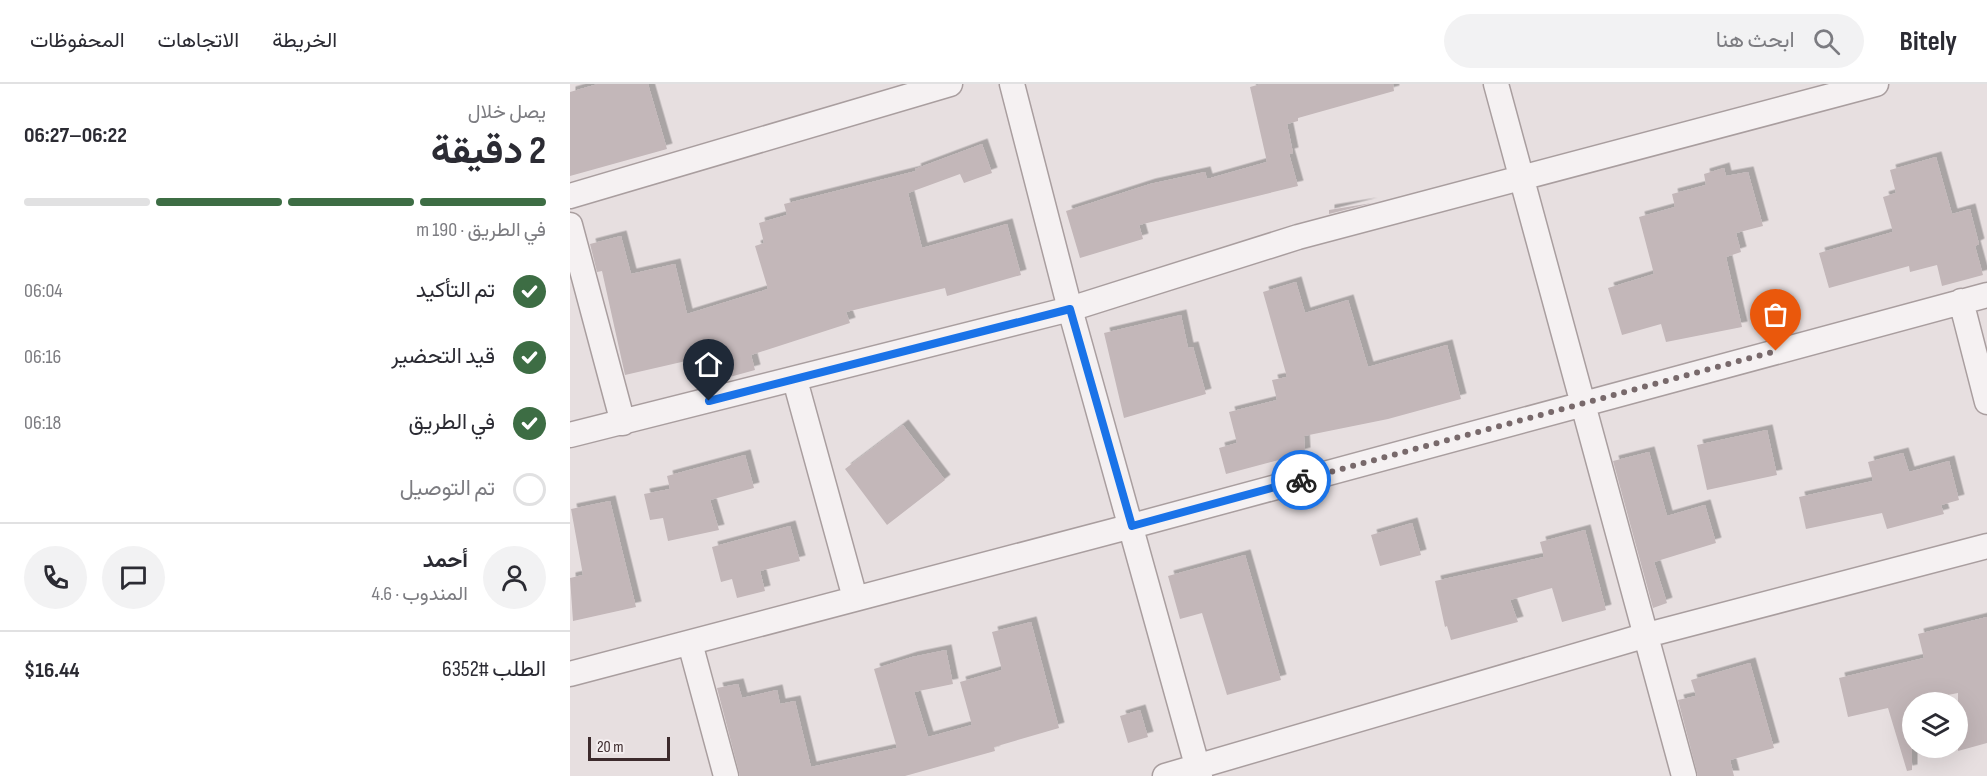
<!DOCTYPE html>
<html lang="ar">
<head>
<meta charset="utf-8">
<style>
	:root { --surface:#fff; --page:#f2f2f3; --text:#2b2b33; --muted:#7c7c81; --line:#e1e1e2; --accent:#3d6d44 }
	body { margin:0; font-family:"Sofia Sans Condensed",Vazirmatn,sans-serif; background:var(--page); color:var(--text); direction:rtl; height:100vh; display:flex; flex-direction:column; font-size:22px; white-space:nowrap }
	* { box-sizing:border-box; margin:0 }
	p { font-size:20px; color:var(--muted) }
	.icon { flex:none; width:33px; height:33px; fill:none; stroke:currentColor; stroke-width:2; stroke-linecap:round; stroke-linejoin:round }
	.map { position:relative; flex:1; overflow:hidden; direction:ltr }
	.details { display:flex; flex-direction:column; background:var(--surface); width:570px }
	.details>* { flex:none }
	.buttons { position:absolute; left:1332px; top:608px; display:grid; gap:12px }
	.buttons a { display:grid; place-items:center; width:66px; height:66px; border-radius:50%; background:var(--surface); box-shadow:0 6px 24px #0002; font-size:30px }
	.scale { position:absolute; left:18px; bottom:15px; width:82px; box-sizing:border-box; padding-left:6px; border:3px solid #3c2a2c; border-top:0; font-size:16px; line-height:21px; white-space:nowrap; color:#3c2a2c; -webkit-text-stroke:4px #f4eeef; paint-order:stroke }
	.pin { position:absolute; display:grid; place-items:center; width:51px; height:51px; color:#fff; margin:-62px -26px; border-radius:50% 50% 50% 0; rotate:-45deg; box-shadow:0 0 6px #0007 }
	.pin .icon { rotate:45deg }
	.courier { position:absolute; display:grid; place-items:center; width:60px; height:60px; margin:-30px; border:4px solid #1a73e8; border-radius:50%; background:#fff; color:#222; box-shadow:0 2px 8px #0007 }
	.head em { font-style:normal; font-weight:700 }
	.head div { display:flex; flex-direction:column-reverse }
	.head { display:flex; align-items:center; justify-content:space-between; height:102px; padding:0 24px }
	h1 { font-size:39px; font-weight:700; line-height:45px }
	.bar { display:grid; grid-template-columns:repeat(4,1fr); gap:9px 6px; align-content:center; height:72px; padding:0 24px }
	.bar i { height:8px; border-radius:4px; background:var(--line) }
	.bar .selected { background:var(--accent) }
	.bar p { grid-column:span 4 }
	.line { display:flex; align-items:center; gap:15px; padding:0 24px; border-top:2px solid var(--line) }
	.line div { flex:1 }
	.round { display:grid; place-items:center; flex:none; width:63px; height:63px; border-radius:32px; background:var(--page) }
	ol { padding:0 24px; list-style:none }
	li { display:flex; align-items:center; gap:18px; height:66px }
	li p { margin-inline-start:auto }
	li .icon { padding:6px; border-radius:50%; background:var(--accent); color:#fff; stroke-width:4 }
	li:last-child { color:var(--muted) }
	li i { width:33px; height:33px; border:3px solid var(--line); border-radius:50% }
	header { display:flex; align-items:center; gap:36px; box-sizing:border-box; height:84px; padding:0 30px; background:var(--surface); border-bottom:2px solid var(--line) }
	header strong { font-size:28px }
	nav { display:flex; gap:33px; margin-inline-start:auto; font-size:21px }
	.search { width:420px; height:54px; background:var(--page); display:flex; align-items:center; gap:15px; box-sizing:border-box; padding:0 21px; border-radius:33px; color:var(--muted); font-size:22px }
	main { display:flex; flex:1; min-height:0 }
	.map>svg:first-child { display:block }
	.building { fill:#c3b7b9; filter:url(#shadow) }
	.lines { fill:none; stroke-linecap:round; stroke-linejoin:round }
	.street-casing { stroke:#a99e9f; stroke-width:27 }
	.street { stroke:#f5f1f2; stroke-width:24 }
	.done { stroke:#78696b; stroke-width:6; stroke-dasharray:0 10.8 }
	.route { stroke:#1a73e8; stroke-width:8 }
</style>
</head>
<body>
<header>
<strong>Bitely</strong>
<div class="search"><svg class="icon" aria-label="search" viewBox="0 0 24 24"><circle cx="10" cy="10" r="6"/><path d="M15 15l6 6"/></svg>ابحث هنا</div>
<nav><a>الخريطة</a><a>الاتجاهات</a><a>المحفوظات</a></nav>
</header>
<main>
<div class="map">
<svg width="1417" height="692" viewBox="0 0 1417 692">
	<defs>
		<filter id="shadow"><feDropShadow dx="5.5" dy="-5.5" stdDeviation="0" flood-color="#0004"/></filter>
	</defs>
	<rect width="100%" height="100%" fill="#e7dfe0"/>
	<!-- building -->
	<path class="building" d="M28,0H78L97,65L0,92V8Z
		M691,0H823L824,7L728,34V37L717,40L723,69L719,70L728,102L569,141L573,155L510,174L496,127L580,100L635,88L637,95L697,78L680,3Z
		M412,60L422,89L394,99L390,90L338,109L352,164L437,140L451,191L377,212L375,204L276,228L280,239L181,271L185,286L156,294L155,292L136,297L129,274L55,291L32,187L27,188L20,160L51,152L61,190L105,180L117,230L198,205L185,162L194,159L189,139L217,131L214,120L346,87L345,85Z
		M1366,73L1382,130L1400,125L1409,160L1405,162L1413,191L1372,202L1367,181L1340,188L1339,182L1259,204L1249,169L1323,148L1313,113L1326,109L1320,86Z
		M1154,84L1156,92L1178,88L1193,142L1166,149L1171,168L1156,173L1172,243L1096,258L1091,240L1052,251L1038,204L1084,190L1069,133L1105,123L1102,110L1136,101L1134,90Z
		M802,119L759,130V126Z
		M726,198L735,229L778,216L798,283L877,261L891,315L818,335L734,352L735,369L656,390L649,364L667,359L659,328L707,316L702,296L717,293L693,208Z
		M611,231L618,264L623,263L636,310L554,334L534,249Z
		M333,341L375,396L317,441L275,385Z
		M1197,346L1207,391L1137,406L1127,361Z
		M1079,368L1097,432L1135,421L1146,459L1084,478L1097,519L1083,524L1043,377Z
		M1333,369L1339,388L1379,377L1389,416L1371,421L1374,430L1317,445L1312,429L1236,445L1229,413L1303,397L1298,378Z
		M175,371L184,404L140,416L149,446L98,457L93,434L80,436L74,410L100,405L97,392Z
		M40,417L66,523L3,537L0,494L13,491L1,425Z
		M842,439L851,471L810,482L801,451Z
		M220,442L230,477L190,487L195,507L167,514L162,495L151,498L142,463Z
		M1015,446L1036,526L992,538L982,504L940,516L948,538L881,556L877,542L875,543L865,497L974,473L970,458Z
		M675,471L711,596L657,611L632,529L610,535L598,492Z
		M1417,533V659L1388,667V609L1342,618V686L1337,687L1318,624L1278,633L1269,594L1354,574L1348,550Z
		M461,538L489,644L424,663L425,667L335,692H170L147,604L168,600L172,614L207,606L210,620L225,617L241,683L327,664L304,585L342,573L376,566L383,600L344,608L358,653L402,641L390,598L432,586L422,548Z
		M1180,579L1204,664L1160,676L1164,692H1128L1108,616L1126,612L1121,596Z
		M570,626L578,653L558,659L550,632Z"/>
	<g class="lines">
		<defs>
			<path id="street" d="M442,0L500,225L630,692
				M926,0L1114,692
				M0,112L380,0
				M0,141L53,339
				M1391,217L1417,318
				M225,296L285,514
				M0,351L500,225L728,153L1306,0
				M120,559L156,692
				M0,590L562,442L1417,211
				M595,692L1077,551L1417,462"/>
		</defs>
		<!-- street casing -->
		<use href="#street" class="street-casing"/>
		<!-- street -->
		<use href="#street" class="street"/>
	</g>
	<g class="lines">
		<!-- done -->
		<path class="done" d="M731,396L1206,267"/>
		<!-- route -->
		<path class="route" d="M139,317L500,225L562,442L731,396"/>
	</g>
</svg>
<div class="buttons">
<a><svg class="icon" aria-label="layers" viewBox="0 0 24 24"><path d="M12 4l9 5-9 5-9-5zM3 14l9 5 9-5"/></svg></a>
</div>
<div class="scale">20 m</div>
<div class="pin" style="left:1206px;top:267px;background:#ea580c"><svg class="icon" aria-label="bag" viewBox="0 0 24 24"><path d="M5 8h14l-1 12H6zM9 8a3 3 0 0 1 6 0"/></svg></div>
<div class="pin" style="left:139px;top:317px;background:#1f2937"><svg class="icon" aria-label="home" viewBox="0 0 24 24"><path d="M3 11l9-7 9 7M6 9v11h12V9"/></svg></div>
<div class="courier" style="left:731px;top:396px"><svg class="icon" aria-label="bike" viewBox="0 0 24 24"><circle cx="6" cy="16" r="4"/><circle cx="18" cy="16" r="4"/><path d="M6 16l4-8h5l3 8M10 8l3 8H6M13 5h3"/></svg></div>
</div>
<section class="details">
<div class="head"><div><h1>2 دقيقة</h1><p>يصل خلال</p></div><em>06:22–06:27</em></div>
<div class="bar"><i class="selected"></i><i class="selected"></i><i class="selected"></i><i></i><p>في الطريق · 190 m</p></div>
<ol>
<li><svg class="icon" aria-label="check" viewBox="0 0 24 24"><path d="M5 12l5 5 9-10"/></svg>تم التأكيد<p>06:04</p></li>
<li><svg class="icon" aria-label="check" viewBox="0 0 24 24"><path d="M5 12l5 5 9-10"/></svg>قيد التحضير<p>06:16</p></li>
<li><svg class="icon" aria-label="check" viewBox="0 0 24 24"><path d="M5 12l5 5 9-10"/></svg>في الطريق<p>06:18</p></li>
<li><i></i>تم التوصيل</li>
</ol>
<div class="line" style="height:108px"><a class="round"><svg class="icon" aria-label="person" viewBox="0 0 24 24"><circle cx="12" cy="8" r="4"/><path d="M4 21q1-7 8-7t8 7"/></svg></a><div><b>أحمد</b><p>المندوب · 4.6</p></div><a class="round"><svg class="icon" aria-label="chat" viewBox="0 0 24 24"><path d="M4 5h16v11H9l-5 4z"/></svg></a><a class="round"><svg class="icon" aria-label="phone" viewBox="0 0 24 24"><path d="M5 4h4l2 5-3 2q2 4 5 5l2-3 5 2v4C11 20 4 13 5 4z"/></svg></a></div>
<div class="line" style="height:78px"><div>الطلب #6352</div><b>$16.44</b></div>
</section>
</main>
</body>
</html>
